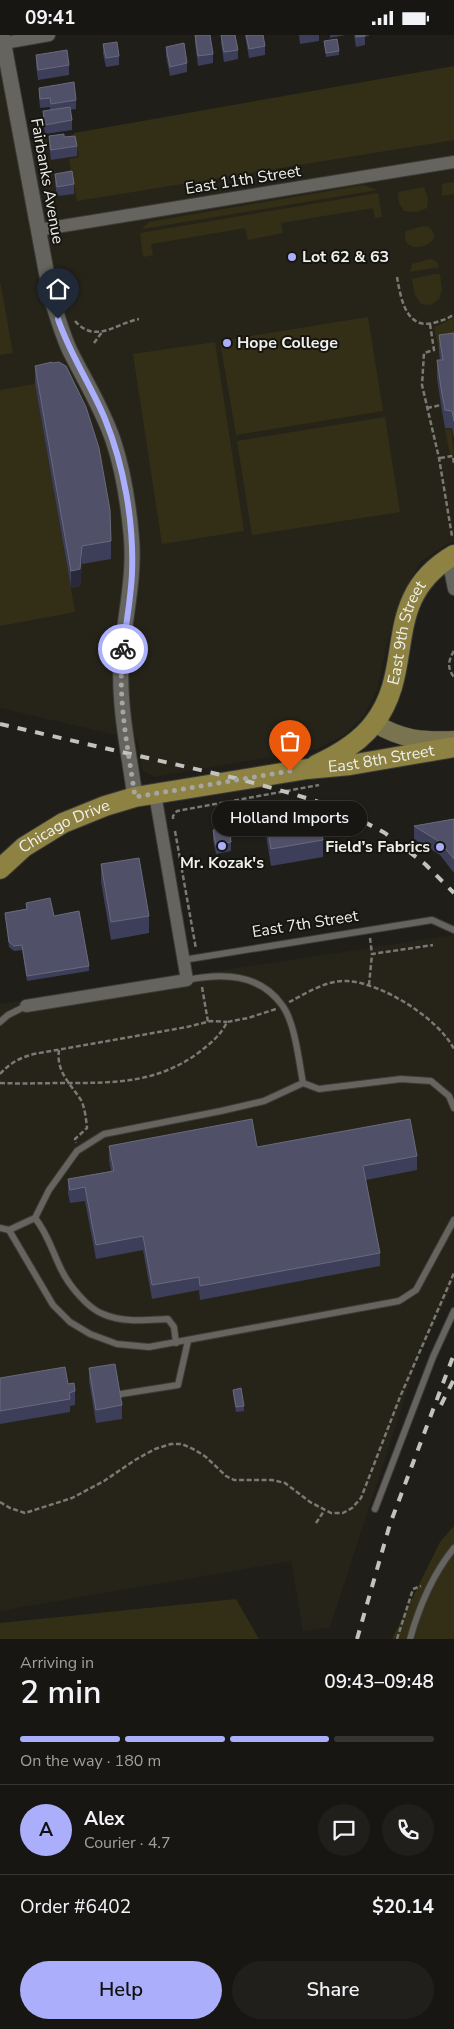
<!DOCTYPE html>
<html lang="en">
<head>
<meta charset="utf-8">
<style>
	:root { --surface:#171613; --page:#201f1c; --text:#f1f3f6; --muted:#9e9fa0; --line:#363533; --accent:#abaffb }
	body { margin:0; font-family:"Nunito Sans",sans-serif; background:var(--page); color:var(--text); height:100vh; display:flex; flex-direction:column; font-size:19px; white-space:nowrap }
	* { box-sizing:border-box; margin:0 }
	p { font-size:16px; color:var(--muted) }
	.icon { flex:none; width:28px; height:28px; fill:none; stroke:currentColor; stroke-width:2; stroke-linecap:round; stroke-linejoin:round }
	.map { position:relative; height:1604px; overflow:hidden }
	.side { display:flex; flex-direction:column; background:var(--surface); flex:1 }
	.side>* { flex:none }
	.pin { position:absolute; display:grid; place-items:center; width:42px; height:42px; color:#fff; margin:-51px -21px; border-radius:50% 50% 50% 0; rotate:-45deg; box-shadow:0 0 5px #0007 }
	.pin .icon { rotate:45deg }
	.courier { position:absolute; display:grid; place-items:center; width:50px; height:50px; margin:-25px; border:4px solid #abaffb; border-radius:50%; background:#fff; color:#222; box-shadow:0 1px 6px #0007 }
	.bubble { position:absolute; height:35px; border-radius:18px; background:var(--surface); box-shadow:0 1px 4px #0004,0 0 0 1px var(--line); font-size:16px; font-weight:600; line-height:35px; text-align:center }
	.summary em { font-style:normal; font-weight:600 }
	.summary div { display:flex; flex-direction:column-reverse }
	.summary { display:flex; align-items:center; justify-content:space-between; height:85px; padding:0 20px }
	h1 { font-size:32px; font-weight:600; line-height:38px }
	.bar { display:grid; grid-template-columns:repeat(4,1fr); gap:8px 5px; align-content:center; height:60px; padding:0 20px }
	.bar i { height:6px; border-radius:4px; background:var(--line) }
	.bar .active { background:var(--accent) }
	.bar p { grid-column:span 4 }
	.line { display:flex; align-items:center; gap:12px; padding:0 20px; border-top:1px solid var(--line) }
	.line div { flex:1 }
	.round { display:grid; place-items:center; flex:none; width:52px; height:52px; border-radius:26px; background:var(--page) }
	.button { display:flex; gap:10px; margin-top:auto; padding:10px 20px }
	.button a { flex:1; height:58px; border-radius:30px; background:var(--accent); color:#111; font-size:20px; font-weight:600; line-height:58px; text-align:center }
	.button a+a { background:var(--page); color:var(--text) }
	.status { display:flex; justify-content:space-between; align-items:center; height:35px; padding:0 25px; background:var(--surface); direction:ltr }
	.status svg { height:14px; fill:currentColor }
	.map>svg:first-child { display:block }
	.built { fill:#262419 }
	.green { fill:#332f16 }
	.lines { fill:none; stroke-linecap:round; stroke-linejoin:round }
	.service-casing { stroke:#3c3b38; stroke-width:8 }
	.minor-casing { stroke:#3c3b38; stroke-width:14 }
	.tertiary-casing { stroke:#3c3b38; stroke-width:17 }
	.secondary-casing { stroke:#3c3b38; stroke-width:19 }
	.primary-casing { stroke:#3c3b38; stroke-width:22 }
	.path { stroke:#7a7975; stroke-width:2.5; stroke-dasharray:5 2.5; stroke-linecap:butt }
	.service { stroke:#65645e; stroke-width:6 }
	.minor { stroke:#65645e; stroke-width:12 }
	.tertiary { stroke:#65645e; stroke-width:15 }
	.secondary { stroke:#797350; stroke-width:18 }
	.primary { stroke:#8d8242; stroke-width:20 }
	.rail { stroke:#c2c2be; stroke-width:4; stroke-dasharray:9 9; stroke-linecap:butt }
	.wall { fill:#3d3e59 }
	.shaded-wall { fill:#292939 }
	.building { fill:#505169; stroke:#696a7d }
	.done { stroke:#a6a6a2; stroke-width:5; stroke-dasharray:0 9 }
	.route { stroke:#abaffb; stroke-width:6 }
	.poi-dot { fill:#abaffb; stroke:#161510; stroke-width:2 }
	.labels { text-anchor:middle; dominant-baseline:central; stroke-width:4; stroke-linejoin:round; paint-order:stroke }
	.street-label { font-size:16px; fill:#efefeb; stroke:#161510 }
	.poi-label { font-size:16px; font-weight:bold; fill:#efefeb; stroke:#161510; text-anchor:start }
</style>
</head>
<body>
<div class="status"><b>09:41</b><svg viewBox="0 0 49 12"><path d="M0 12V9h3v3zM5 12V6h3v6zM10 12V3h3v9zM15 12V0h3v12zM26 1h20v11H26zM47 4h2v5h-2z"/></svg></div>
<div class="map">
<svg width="454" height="1604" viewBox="0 0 454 1604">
	<rect width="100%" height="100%" fill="#1f1e19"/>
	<!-- built -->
	<path class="built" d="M454,31V507L449,508L421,526L400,565L387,609L377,655L365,679L344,700L317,714L154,742L142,735L138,705L0,673V33L15,109Z
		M454,900V1248L418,1323L330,1592L303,1596L291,1526L0,1576V969Z"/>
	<!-- green -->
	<path class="green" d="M454,31V105L77,166L69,124L79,122L74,98Z
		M454,147V159L442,161V149Z
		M364,150L377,155L142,194L149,187Z
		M424,152L428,163L427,173L416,177L404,176L399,168L398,157Z
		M378,158L382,182L375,183L373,173L281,188L283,198L248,205L245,193L151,209L153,220L143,222L140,198Z
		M424,191C431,192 434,196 434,203C425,217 400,215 406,196Z
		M430,224L437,227L439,232L410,237L412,229Z
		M435,239H440L442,255L439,264L431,270L421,269L415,260L412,244Z
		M0,246L13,318L0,320Z
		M368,282L383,376L236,400L220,306Z
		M454,282V314L439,316L434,292L444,288Z
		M215,307L244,496L162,509L133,319Z
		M35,349L75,577L0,591V355Z
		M385,382L400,477L252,500L237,406Z
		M445,394H451L454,419L450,420Z
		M454,1491V1604H392L440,1507Z
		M236,1564L259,1604H0V1588Z"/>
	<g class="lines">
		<defs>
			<path id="service" d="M183,925L432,885L454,895
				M187,945C222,938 259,938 282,970C295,987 299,1027 303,1048
				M0,987L8,980L26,971
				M0,1193L9,1195L35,1183
				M9,1195L53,1270L70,1287L90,1299L117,1309L149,1312L399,1266L416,1255L454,1185
				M176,1308L174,1292L168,1284C146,1285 123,1288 103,1279C87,1273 68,1249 61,1234C52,1216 48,1199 35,1183L49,1155L77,1116L104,1099L221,1076L264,1066L303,1048L319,1054L401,1044L431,1046L449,1061L454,1073
				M121,1359L178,1350L188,1306
				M375,1474L433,1322L454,1276
				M410,1604C419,1572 433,1539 454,1513"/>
			<path id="minor" d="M4,8L49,0
				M38,195L454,127
				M448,524L454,554
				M26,971L187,945L155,759"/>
			<path id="tertiary" d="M2,0L51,262C57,280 62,299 70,316C85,346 102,373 113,405C123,434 128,467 131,498C136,543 123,586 121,630C119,674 129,718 135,762"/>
			<path id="secondary" d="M374,688C403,705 421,706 454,705"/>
			<g id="primary">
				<path id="s1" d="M316,730C338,720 360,707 374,688C417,632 379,564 454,520"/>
				<path id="s2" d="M0,834L24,812L63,788L105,771L135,762L307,734L350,730L454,712"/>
			</g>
		</defs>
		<!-- service casing -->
		<use href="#service" class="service-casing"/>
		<!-- minor casing -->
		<use href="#minor" class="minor-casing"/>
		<!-- tertiary casing -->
		<use href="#tertiary" class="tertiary-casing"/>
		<!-- secondary casing -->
		<use href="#secondary" class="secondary-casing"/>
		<!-- primary casing -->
		<use href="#primary" class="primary-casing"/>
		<!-- path -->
		<path class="path" d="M397,242C401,264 406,297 437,287C443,285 450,283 454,279
			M75,286C95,309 115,289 139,284
			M430,289L434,315L424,318L422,350L439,423L452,501
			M94,308L102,297
			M427,373L441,370
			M440,423L453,421L454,429
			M454,616C448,626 447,633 454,642
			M173,784V781L177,776L319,750
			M175,796L196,914
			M370,903L372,919
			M369,950L372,919L433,910
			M202,952L208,987
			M289,967C307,958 326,945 347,946C382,948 438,983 454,1014
			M59,1015C56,1037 70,1048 81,1065C85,1073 86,1084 87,1093L75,1104L76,1108
			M0,1039C10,1028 19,1023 34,1019L187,992L211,986L227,987
			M0,1048C22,1049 44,1048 66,1048C115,1048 157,1048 198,1018C210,1009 221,1000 227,987L248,983L276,974
			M0,1467L10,1473L25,1478L72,1463L104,1446L135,1425L155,1414L171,1409H182L195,1415L206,1422L226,1441L234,1445H272L285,1448L310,1467L331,1478H343L352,1473L361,1463L400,1362L454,1238
			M316,1488L324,1476
			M397,1604L413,1554L421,1551"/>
		<!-- service -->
		<use href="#service" class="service"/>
		<!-- minor -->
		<use href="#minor" class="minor"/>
		<!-- tertiary -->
		<use href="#tertiary" class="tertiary"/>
		<!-- secondary -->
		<use href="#secondary" class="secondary"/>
		<!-- primary -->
		<use href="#primary" class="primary"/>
		<!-- rail -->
		<path class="rail" d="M0,689L239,744L290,758L338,773L385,798L425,829L454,858
			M441,1370L454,1344
			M357,1604L390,1489L454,1319"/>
	</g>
	<!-- wall -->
	<path class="wall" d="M195,0L213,19V28L198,31L195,8Z
		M221,0L238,15V24L224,27L221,8Z
		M245,0H263L265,11V20L249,23Z
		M299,0H319V6L300,9Z
		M330,0H346L330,3Z
		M354,0H369V1L365,2V10L356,12Z
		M324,6L339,16V20L326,22Z
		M103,9L119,21V30L106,32L103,19Z
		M166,12L187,28V37L170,41L166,21Z
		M36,20L69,30V40L38,45L36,30Z
		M39,53L76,65V74L70,75L72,85V95L45,99L43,85V76L50,75V72L40,73L39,62Z
		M49,101L64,102L77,111V121L51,125L49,111Z
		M55,139L74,149V159L57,161L55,148Z
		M454,298V403L452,393H445L441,370L437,343V325H440L439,317V300Z
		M35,331L111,506V524L82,529L80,551L71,553L35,349Z
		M265,777L323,805V822L271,831L265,794Z
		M454,784V838L440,820L414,804V791Z
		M213,795L231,807V816L216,819L213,805Z
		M101,829L149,881V898L111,905L101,847Z
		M26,868L54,881L89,931V936L27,946L22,915L14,916L9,912L5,882V878L26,874Z
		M109,1111L257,1112L417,1121V1135L366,1145L380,1218V1231L200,1265L199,1255L152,1264L143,1215L96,1224L85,1166L70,1168L68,1158V1144L111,1136L109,1125Z
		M89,1333L122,1370V1384L96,1388L89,1346Z
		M0,1343L68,1349L75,1356V1370L70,1371V1377L0,1389Z
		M233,1355L244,1371V1376L236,1377L233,1359Z"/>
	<!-- shaded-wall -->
	<path class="shaded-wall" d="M82,511V529L80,551L71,553V536Z"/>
	<!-- building -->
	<path class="building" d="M195,0H210L213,19L198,21Z
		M221,0H235L238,15L224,17Z
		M246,0H263L265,11L249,14Z
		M356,0H365V1L356,2Z
		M337,4L339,16L326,18L324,6Z
		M117,7L119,21L106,23L103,9Z
		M184,8L187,28L170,32L166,12Z
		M67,15L69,30L38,35L36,20Z
		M74,47L76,65L51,69L50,63L40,64L39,53Z
		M70,72L72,85L45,90L43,76Z
		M64,99V102L75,101L77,111L51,115L49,101Z
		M72,136L74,149L57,152L55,139Z
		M454,298V386L452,376L445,375L441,353L437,325H443L439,300Z
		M52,327V328L59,327L66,331L86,372L99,413L110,475L111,506L82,511L80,534L71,536L35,331Z
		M316,768L323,805L271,814L265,777Z
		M454,784V824L440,807L414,791Z
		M229,792L231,807L216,810L213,795Z
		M139,823L149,881L111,887L101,829Z
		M50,863L54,881L79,876L89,931L27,941L22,910L14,911L9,907L5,878L27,874L26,868Z
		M252,1084L257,1112L410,1084L417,1121L363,1131L380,1218L200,1251L199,1242L152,1250L143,1201L96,1210L85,1152L70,1155L68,1144L114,1136L109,1111Z
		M115,1329L122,1370L96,1375L89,1333Z
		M65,1332L68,1349L74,1348L75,1356L69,1358L70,1364L0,1376V1343Z
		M241,1353L244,1371L236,1372L233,1355Z"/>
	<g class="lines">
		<!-- done -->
		<path class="done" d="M123,614C117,663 128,713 135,762L290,736"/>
		<!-- route -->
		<path class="route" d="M58,284C70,320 91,350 105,384C124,431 134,487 132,538C131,563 126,588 123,614"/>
	</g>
	<!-- markers -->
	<g class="poi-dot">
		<circle cx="292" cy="222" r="5"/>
		<circle cx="227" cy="308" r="5"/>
		<circle cx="222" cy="811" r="5"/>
		<circle cx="440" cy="812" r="5"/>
	</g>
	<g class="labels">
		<!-- street labels -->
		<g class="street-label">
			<text transform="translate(243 145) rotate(-9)">East 11th Street</text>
			<text transform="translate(47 146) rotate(80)">Fairbanks Avenue</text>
			<text stroke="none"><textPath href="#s1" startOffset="169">East 9th Street</textPath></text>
			<text stroke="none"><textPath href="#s2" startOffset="404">East 8th Street</textPath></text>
			<text stroke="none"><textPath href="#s2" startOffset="78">Chicago Drive</textPath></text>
			<text transform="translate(305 889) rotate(-9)">East 7th Street</text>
		</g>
		<!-- poi labels -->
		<g class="poi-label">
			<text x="302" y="222">Lot 62 &amp; 63</text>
			<text x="237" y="308">Hope College</text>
			<text x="430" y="812" text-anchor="end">Field’s Fabrics</text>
			<text x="222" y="828" text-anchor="middle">Mr. Kozak's</text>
		</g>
	</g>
</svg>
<div class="pin" style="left:290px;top:736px;background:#ea580c"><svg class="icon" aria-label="bag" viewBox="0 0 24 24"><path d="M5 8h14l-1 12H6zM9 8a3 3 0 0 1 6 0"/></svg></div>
<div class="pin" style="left:58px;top:284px;background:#1f2937"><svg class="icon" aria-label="home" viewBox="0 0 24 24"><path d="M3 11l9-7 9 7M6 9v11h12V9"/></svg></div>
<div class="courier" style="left:123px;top:614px"><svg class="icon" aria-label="bike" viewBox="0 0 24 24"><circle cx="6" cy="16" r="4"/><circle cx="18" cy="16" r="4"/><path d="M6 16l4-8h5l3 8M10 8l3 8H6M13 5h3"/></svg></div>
<div class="bubble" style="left:212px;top:766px;width:155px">Holland Imports</div>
</div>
<section class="side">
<div class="summary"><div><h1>2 min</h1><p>Arriving in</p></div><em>09:43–09:48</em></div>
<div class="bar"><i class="active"></i><i class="active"></i><i class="active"></i><i></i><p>On the way · 180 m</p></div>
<div class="line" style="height:90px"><b class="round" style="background:var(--accent);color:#111">A</b><div><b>Alex</b><p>Courier · 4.7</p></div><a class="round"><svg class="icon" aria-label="chat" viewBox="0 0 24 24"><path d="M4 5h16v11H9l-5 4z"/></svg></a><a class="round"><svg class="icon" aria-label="phone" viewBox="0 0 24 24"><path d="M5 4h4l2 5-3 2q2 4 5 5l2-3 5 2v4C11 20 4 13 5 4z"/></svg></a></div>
<div class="line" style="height:65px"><div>Order #6402</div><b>$20.14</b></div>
<div class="button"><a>Help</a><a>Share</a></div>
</section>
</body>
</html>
